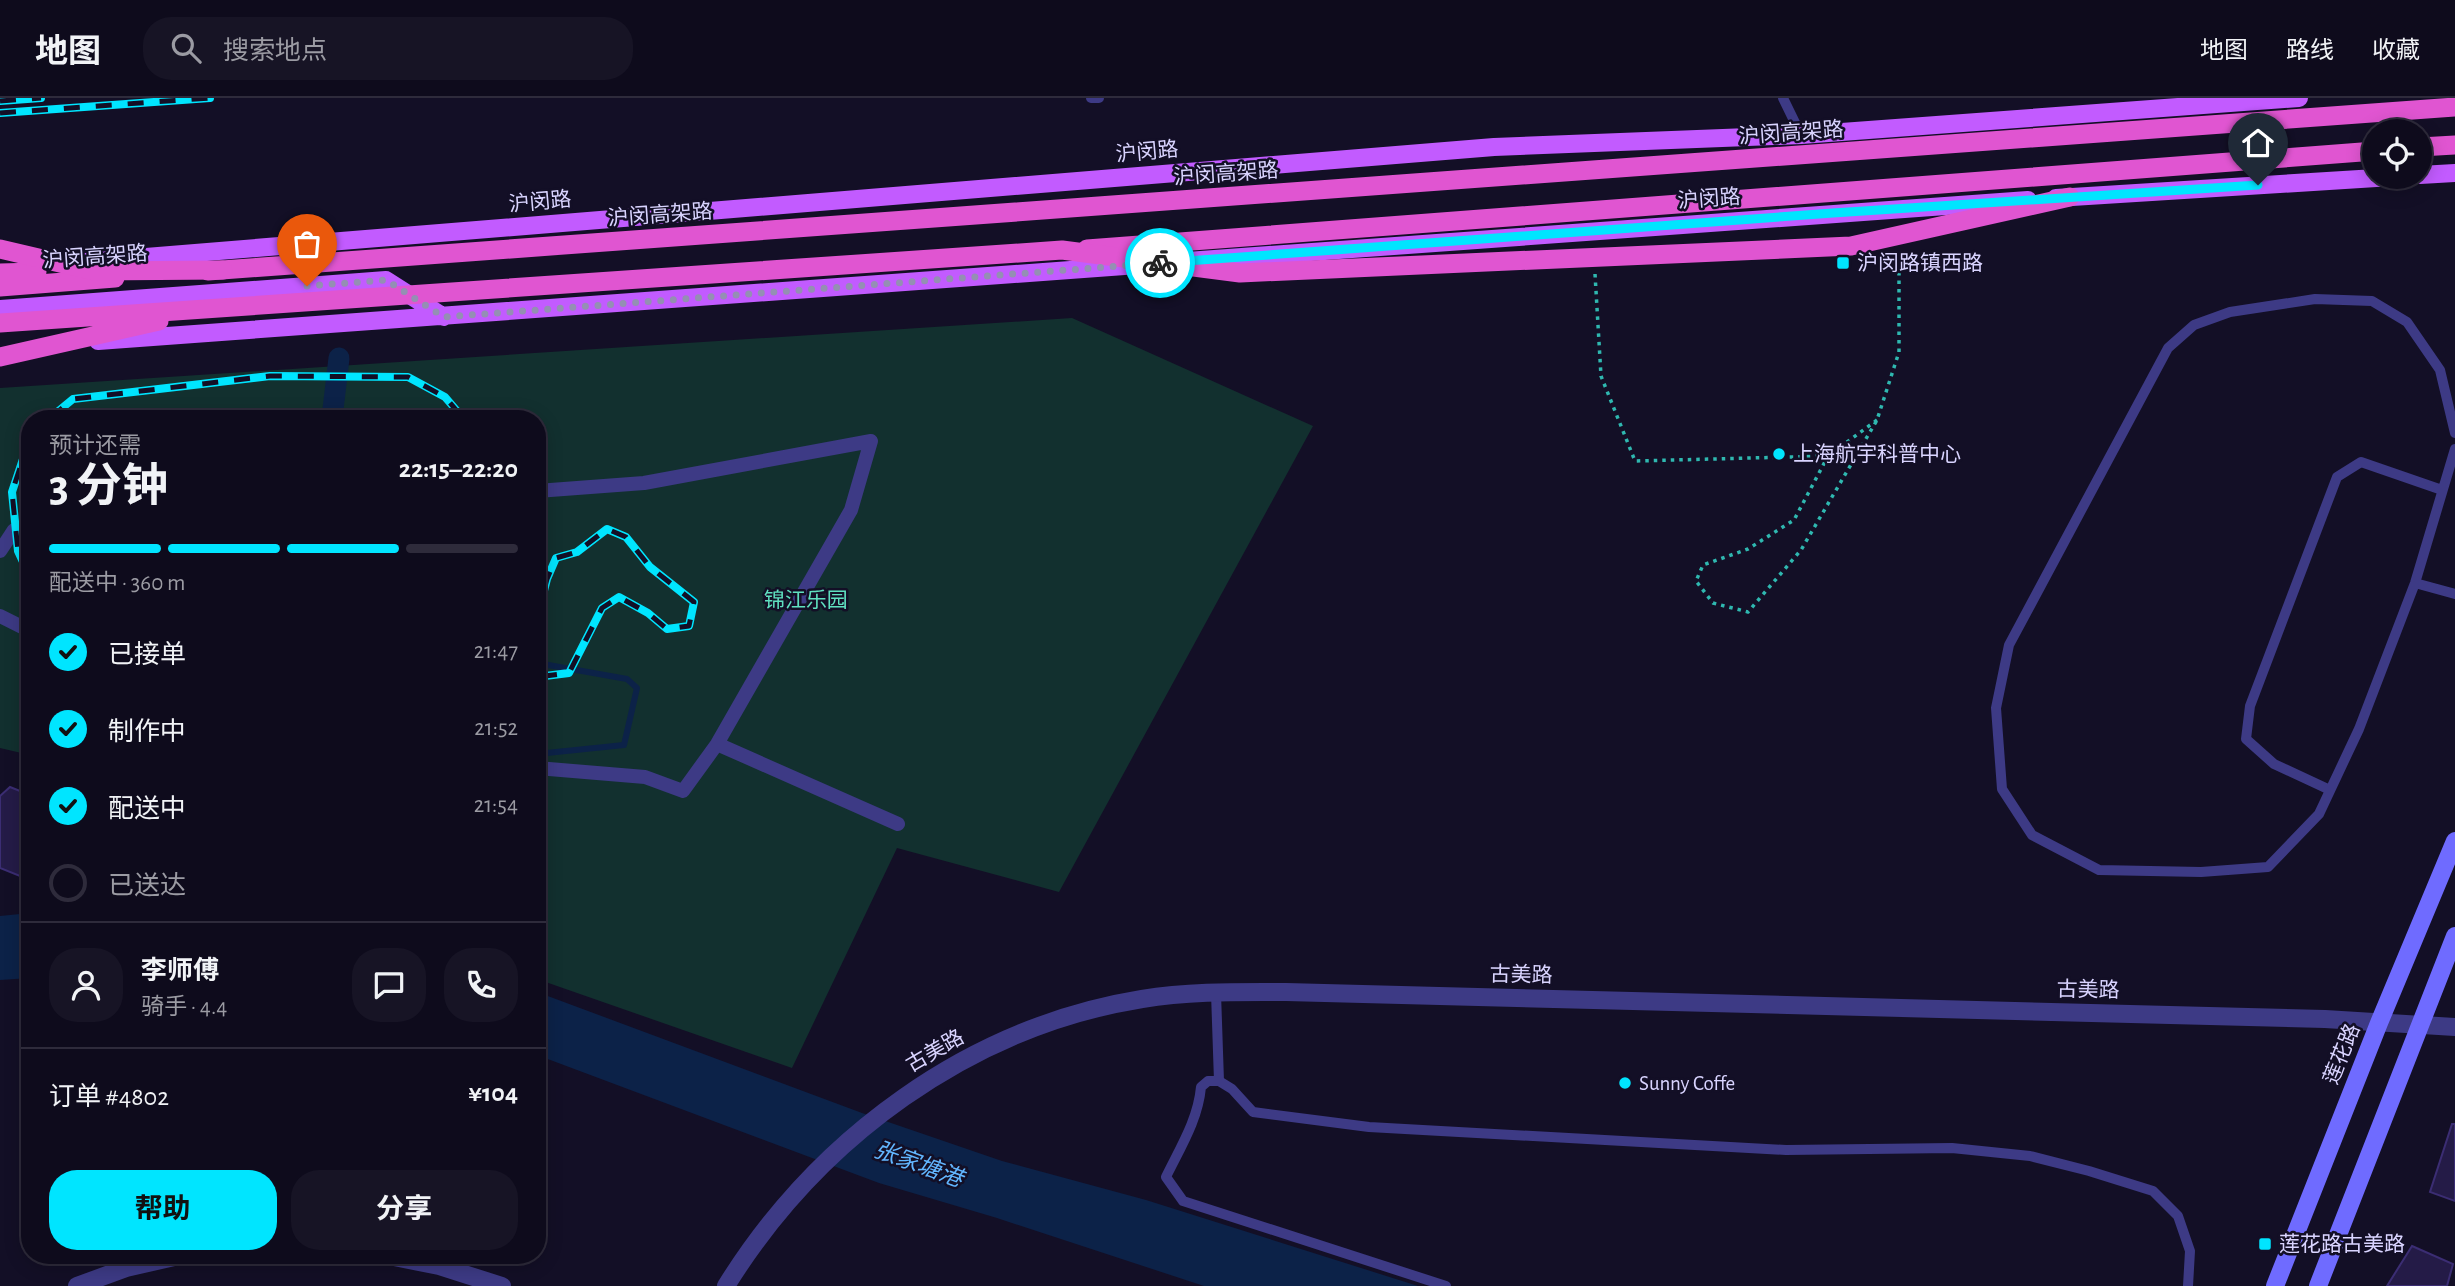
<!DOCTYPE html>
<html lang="zh">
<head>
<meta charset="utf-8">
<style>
	:root { --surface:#0e0b1c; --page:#171425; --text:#f1f3f6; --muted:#9b9ba3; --line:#2e2b3b; --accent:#00e5ff }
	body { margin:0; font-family:"Alegreya Sans","Noto Sans SC",sans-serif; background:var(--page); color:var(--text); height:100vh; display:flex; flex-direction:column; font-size:26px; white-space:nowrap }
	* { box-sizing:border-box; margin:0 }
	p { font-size:23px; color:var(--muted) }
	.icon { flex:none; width:38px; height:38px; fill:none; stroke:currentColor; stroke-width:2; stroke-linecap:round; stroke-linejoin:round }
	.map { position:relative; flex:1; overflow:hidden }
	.details { position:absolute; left:21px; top:312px; width:525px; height:854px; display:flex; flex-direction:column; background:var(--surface); border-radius:28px; box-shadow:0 4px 18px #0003,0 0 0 2px var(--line) }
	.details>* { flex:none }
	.buttons { position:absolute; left:2362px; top:21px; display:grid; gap:14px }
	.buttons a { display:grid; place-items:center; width:70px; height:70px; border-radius:50%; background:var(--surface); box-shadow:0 4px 18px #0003,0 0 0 2px var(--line); font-size:35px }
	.pin { position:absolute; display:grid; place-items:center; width:60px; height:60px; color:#fff; margin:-72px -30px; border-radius:50% 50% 50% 0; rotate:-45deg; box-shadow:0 0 7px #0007 }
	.pin .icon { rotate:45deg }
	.courier { position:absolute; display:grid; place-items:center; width:70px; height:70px; margin:-35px; border:5px solid #00e5ff; border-radius:50%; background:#fff; color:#222; box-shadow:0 2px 9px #0007 }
	.summary em { font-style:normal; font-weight:700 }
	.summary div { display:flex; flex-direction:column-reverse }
	.summary { display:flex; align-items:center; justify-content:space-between; height:119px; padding:0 28px }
	h1 { font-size:46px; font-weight:700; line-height:52px }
	.bar { display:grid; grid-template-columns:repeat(4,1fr); gap:10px 7px; align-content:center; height:84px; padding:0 28px }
	.bar i { height:9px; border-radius:5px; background:var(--line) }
	.bar .on { background:var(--accent) }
	.bar p { grid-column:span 4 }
	.line { display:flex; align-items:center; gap:18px; padding:0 28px; border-top:2px solid var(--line) }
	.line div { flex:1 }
	.round { display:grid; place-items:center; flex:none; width:74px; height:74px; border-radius:28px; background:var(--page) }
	ol { padding:0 28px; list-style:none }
	li { display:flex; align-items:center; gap:21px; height:77px }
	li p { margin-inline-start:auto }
	li .icon { padding:7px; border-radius:50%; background:var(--accent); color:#111; stroke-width:4 }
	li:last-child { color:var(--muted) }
	li i { width:38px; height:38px; border:4px solid var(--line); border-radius:50% }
	.action { display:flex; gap:14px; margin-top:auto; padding:14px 28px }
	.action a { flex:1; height:80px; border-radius:28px; background:var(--accent); color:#111; font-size:28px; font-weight:700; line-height:80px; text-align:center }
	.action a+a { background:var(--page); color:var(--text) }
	header { display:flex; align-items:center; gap:42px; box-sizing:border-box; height:98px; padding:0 35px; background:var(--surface); border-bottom:2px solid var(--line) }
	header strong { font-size:33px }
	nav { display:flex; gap:38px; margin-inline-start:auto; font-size:24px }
	.search { width:490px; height:63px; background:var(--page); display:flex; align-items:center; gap:18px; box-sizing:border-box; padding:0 24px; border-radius:28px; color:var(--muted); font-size:26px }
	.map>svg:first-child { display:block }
	.green { fill:#12302f }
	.water { fill:#0c2248 }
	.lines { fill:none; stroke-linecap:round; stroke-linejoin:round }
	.stream { stroke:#0c2248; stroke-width:6 }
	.canal { stroke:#0c2248; stroke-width:21 }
	.building { fill:#241b47; stroke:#3b2d73; stroke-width:2 }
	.path { stroke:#2fb8b0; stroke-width:3.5; stroke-dasharray:3.5 5; stroke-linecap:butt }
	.service { stroke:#3d3a85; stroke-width:10 }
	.pedestrian { stroke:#3d3a85; stroke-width:14 }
	.minor { stroke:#3d3a85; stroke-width:18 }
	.secondary { stroke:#6f6bff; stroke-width:18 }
	.primary { stroke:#c25bff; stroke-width:18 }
	.trunk { stroke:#e055d1; stroke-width:19 }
	.rail-casing { stroke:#00e5ff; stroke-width:8 }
	.rail { stroke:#130f26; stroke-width:5; stroke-dasharray:16; stroke-linecap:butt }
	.trunk-bridge { stroke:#e055d1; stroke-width:19 }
	.done { stroke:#948fb3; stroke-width:7; stroke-dasharray:0 12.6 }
	.route { stroke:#00e5ff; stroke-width:9 }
	.poi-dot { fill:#00e5ff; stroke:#130f26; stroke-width:2.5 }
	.labels { text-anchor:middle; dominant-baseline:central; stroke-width:5; stroke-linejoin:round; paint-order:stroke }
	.street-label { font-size:21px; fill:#d9d4ff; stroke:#130f26 }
	.poi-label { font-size:21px; fill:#d9d4ff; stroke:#130f26; text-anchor:start }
	.park-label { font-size:21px; fill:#5fe0c0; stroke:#130f26 }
	.water-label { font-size:23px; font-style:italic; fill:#62b6ff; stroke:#130f26 }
</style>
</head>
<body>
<header>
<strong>地图</strong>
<div class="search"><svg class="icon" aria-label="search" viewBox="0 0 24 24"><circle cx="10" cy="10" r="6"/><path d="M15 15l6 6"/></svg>搜索地点</div>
<nav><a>地图</a><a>路线</a><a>收藏</a></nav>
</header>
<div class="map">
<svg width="2455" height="1188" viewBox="0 0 2455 1188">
	<rect width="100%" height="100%" fill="#130f26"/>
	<!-- green -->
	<path class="green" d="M1072,220L1313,328L1059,794L897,750L792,970L537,881V320H30V657L0,650V290Z"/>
	<!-- water -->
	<path class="water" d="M30,815V880L0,882V818Z
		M537,894L862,1015L1002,1063L1146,1102L1418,1188H1204L997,1120L879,1085L537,957Z"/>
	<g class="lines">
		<!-- stream -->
		<path class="stream" d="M537,565L627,581L637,590L624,647L537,656"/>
		<!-- canal -->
		<path class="canal" d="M332,320L339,260"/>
	</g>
	<!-- building -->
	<path class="building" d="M10,689L30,697V782L0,770V698Z
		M2452,1026H2455V1103L2430,1094Z
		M2412,1148L2453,1166L2447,1188H2387Z"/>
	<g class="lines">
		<!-- path -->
		<path class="path" d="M1595,176L1601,278L1635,363L1828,358
			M1877,322L1828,358L1794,422L1748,451L1703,467L1696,483L1713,505L1748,514L1801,452L1877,322L1899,254V158"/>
		<!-- service -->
		<path class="service" d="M1091,0H1099
			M1783,0L1801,37
			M2455,335L2440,272L2407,224L2372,203L2315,201L2230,214L2194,227L2168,250L2009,547L1996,610L2002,691L2032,737L2099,772L2201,774L2268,769L2319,716L2359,631L2415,485L2455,351
			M2415,485L2455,496
			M2330,692L2274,666L2246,641L2250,608L2337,379L2361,364L2442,392
			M1216,895L1219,983
			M1446,1188L1183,1103L1166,1079C1180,1050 1198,1022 1201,989L1208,983H1219L1232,991L1253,1014L1369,1029L1786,1052L1952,1050L2030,1058L2089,1073L2153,1093L2178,1118L2190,1153L2188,1188"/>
		<!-- pedestrian -->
		<path class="pedestrian" d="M537,393L644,385L871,343L851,412L717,646L683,693L645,679L537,670
			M0,453L14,432L30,431
			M0,518L30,533
			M717,646L898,726"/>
		<!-- minor -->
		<path class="minor" d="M384,1157L439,1168L502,1188
			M77,1188L126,1170L183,1157
			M726,1188C818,1040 969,929 1142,901C1190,893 1238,894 1286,894L2325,921L2455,929"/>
		<!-- secondary -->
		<path class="secondary" d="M2275,1188L2379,925L2455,743
			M2318,1188L2455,838"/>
		<!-- primary -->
		<path class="primary" d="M2420,77L2455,75
			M2056,100L2392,79
			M1187,163L2028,102
			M72,165L1494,49L1801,37L2299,0
			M0,211L386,182L444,219
			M98,243L1138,167"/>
		<!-- trunk -->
		<path class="trunk" d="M2420,49L2455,47
			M1087,151L2375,53
			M208,173L2455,9
			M0,175L37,174
			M0,189L115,180"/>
		<defs>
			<path id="rail" d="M0,3L41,0
				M0,15L210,0
				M50,320L73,301L270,278L408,279L445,299L463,320
				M30,340L12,394L18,453L30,479
				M537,520L547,481L556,460L577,454L607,431L626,439L650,469L694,504L689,528L667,531L648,515L619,499L602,510L569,575L545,578L537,566"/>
		</defs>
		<!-- rail casing -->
		<use href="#rail" class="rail-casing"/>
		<!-- rail -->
		<use href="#rail" class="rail"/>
		<!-- trunk-bridge -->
		<path class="trunk-bridge" d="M0,151L94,173L223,172
			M0,225L1062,152L1240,175L1851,148L2070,99
			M0,259L159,223"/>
	</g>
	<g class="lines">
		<!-- done -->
		<path class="done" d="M307,188L386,182L444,219L1160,165"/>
		<!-- route -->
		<path class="route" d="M1160,165L1833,115L2258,87"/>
	</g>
	<!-- markers -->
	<g class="poi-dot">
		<rect x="1836" y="158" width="14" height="14" rx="3.5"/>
		<circle cx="1779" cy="356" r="7"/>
		<circle cx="1625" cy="985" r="7"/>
		<rect x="2258" y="1139" width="14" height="14" rx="3.5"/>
	</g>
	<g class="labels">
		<!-- street labels -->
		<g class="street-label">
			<text transform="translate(1791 35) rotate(-4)">沪闵高架路</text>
			<text transform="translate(1147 54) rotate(-5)">沪闵路</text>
			<text transform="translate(1226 76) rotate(-4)">沪闵高架路</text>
			<text transform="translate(1709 101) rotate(-4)">沪闵路</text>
			<text transform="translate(540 104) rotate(-5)">沪闵路</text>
			<text transform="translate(660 117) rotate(-4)">沪闵高架路</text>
			<text transform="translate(95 159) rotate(-4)">沪闵高架路</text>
			<text transform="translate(1521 877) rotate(1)">古美路</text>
			<text transform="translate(2088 892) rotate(1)">古美路</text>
			<text transform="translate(935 953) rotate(-30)">古美路</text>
			<text transform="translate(2342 956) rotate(-68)">莲花路</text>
		</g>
		<!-- poi labels -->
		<g class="poi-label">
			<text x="1857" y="165">沪闵路镇西路</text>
			<text x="1793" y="356">上海航宇科普中心</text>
			<text x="1639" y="985">Sunny Coffe</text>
			<text x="2279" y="1146">莲花路古美路</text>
		</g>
		<!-- park labels -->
		<g class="park-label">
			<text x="806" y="502">锦江乐园</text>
		</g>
		<!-- water labels -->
		<g class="water-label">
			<text transform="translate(918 1067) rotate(20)">张家塘港</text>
		</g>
	</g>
</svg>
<div class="buttons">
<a><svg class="icon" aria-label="locate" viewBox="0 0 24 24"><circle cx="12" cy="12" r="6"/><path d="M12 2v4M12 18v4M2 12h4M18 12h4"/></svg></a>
</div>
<div class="pin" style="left:307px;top:188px;background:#ea580c"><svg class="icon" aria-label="bag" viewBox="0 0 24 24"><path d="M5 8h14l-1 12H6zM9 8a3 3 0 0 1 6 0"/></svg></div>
<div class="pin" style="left:2258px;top:87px;background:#1f2937"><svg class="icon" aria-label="home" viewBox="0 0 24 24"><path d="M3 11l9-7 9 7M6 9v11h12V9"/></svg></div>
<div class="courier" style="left:1160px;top:165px"><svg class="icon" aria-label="bike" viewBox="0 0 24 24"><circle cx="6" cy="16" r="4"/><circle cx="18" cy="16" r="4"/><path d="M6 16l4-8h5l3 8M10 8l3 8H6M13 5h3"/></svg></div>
<section class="details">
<div class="summary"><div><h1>3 分钟</h1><p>预计还需</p></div><em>22:15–22:20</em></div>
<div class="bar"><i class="on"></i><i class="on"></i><i class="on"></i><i></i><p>配送中 · 360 m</p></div>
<ol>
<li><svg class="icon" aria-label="check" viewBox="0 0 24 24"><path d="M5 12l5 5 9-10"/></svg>已接单<p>21:47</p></li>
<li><svg class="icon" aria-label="check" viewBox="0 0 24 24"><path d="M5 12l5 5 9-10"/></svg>制作中<p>21:52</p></li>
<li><svg class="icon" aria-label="check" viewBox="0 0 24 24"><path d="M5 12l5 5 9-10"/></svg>配送中<p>21:54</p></li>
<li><i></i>已送达</li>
</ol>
<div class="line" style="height:126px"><a class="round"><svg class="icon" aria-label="person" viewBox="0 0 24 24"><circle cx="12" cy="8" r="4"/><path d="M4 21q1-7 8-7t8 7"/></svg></a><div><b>李师傅</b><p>骑手 · 4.4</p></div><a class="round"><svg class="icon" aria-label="chat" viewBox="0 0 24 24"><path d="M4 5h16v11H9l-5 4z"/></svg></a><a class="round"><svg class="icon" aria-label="phone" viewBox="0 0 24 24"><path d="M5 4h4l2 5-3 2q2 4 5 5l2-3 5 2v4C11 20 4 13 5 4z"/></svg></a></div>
<div class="line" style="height:91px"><div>订单 #4802</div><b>¥104</b></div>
<div class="action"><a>帮助</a><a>分享</a></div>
</section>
</div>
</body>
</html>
